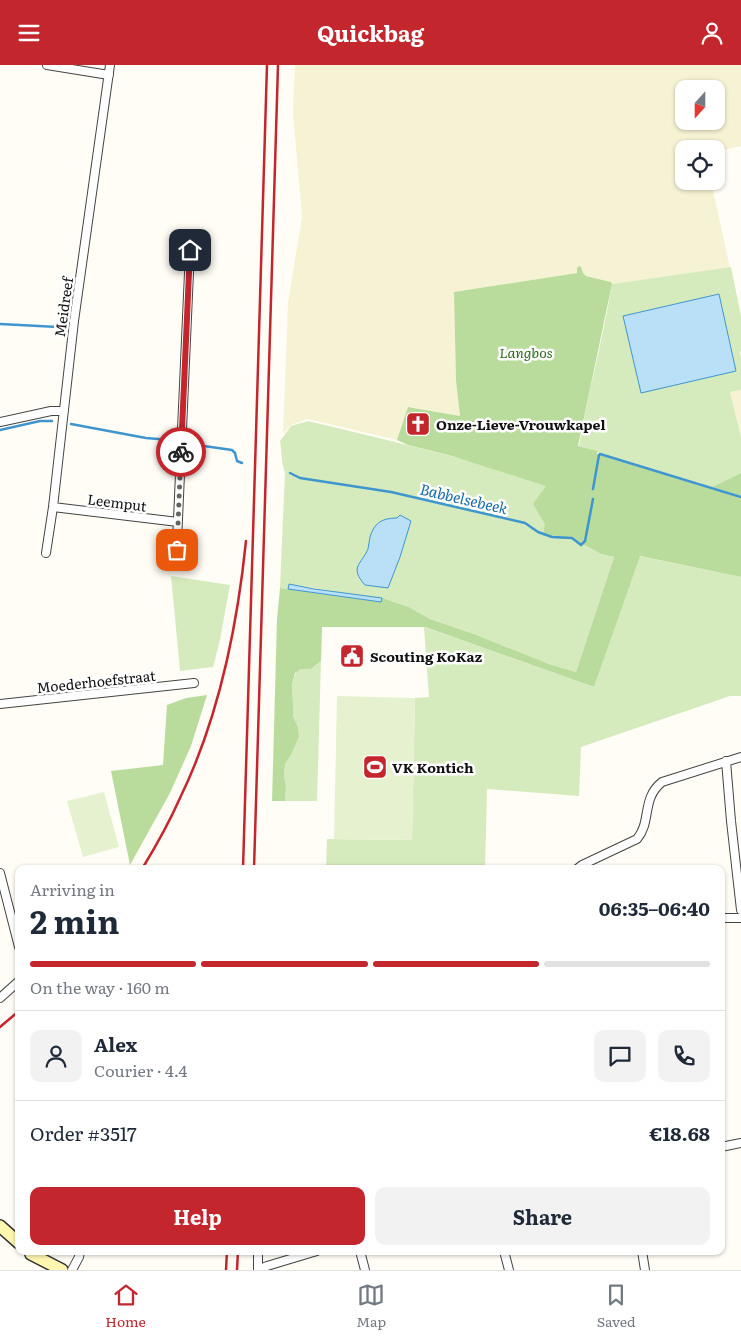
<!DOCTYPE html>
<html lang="en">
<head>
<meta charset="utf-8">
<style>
	:root { --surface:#fff; --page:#f2f2f3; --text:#1f2937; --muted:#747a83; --line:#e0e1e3; --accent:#c4262e }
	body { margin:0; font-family:Literata,serif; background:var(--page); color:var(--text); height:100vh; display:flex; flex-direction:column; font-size:19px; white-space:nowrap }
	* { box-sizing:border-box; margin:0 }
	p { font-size:16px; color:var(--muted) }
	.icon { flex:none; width:28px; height:28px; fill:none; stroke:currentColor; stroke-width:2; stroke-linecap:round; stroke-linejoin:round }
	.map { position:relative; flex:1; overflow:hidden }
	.drawer { position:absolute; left:15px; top:800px; width:710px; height:390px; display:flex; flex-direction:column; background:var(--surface); border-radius:10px; box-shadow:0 1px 4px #0004 }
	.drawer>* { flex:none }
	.needle { width:32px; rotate:201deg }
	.controls { position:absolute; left:675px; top:15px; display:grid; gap:10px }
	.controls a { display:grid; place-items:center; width:50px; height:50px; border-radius:10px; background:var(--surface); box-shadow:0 1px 4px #0004; font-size:25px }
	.pin { position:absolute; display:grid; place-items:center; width:42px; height:42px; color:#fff; margin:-21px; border-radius:10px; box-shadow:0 2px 8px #0006 }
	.courier { position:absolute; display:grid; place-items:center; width:50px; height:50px; margin:-25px; border:4px solid #c4262e; border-radius:50%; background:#fff; color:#222; box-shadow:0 1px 6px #0007 }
	.overview em { font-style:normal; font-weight:700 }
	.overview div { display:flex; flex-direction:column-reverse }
	.overview { display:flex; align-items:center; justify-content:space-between; height:85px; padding:0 15px }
	h1 { font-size:32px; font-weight:700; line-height:38px }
	.bar { display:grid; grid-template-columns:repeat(4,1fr); gap:8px 5px; align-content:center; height:60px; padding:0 15px }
	.bar i { height:6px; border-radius:4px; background:var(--line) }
	.bar .current { background:var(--accent) }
	.bar p { grid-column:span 4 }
	.line { display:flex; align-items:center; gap:12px; padding:0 15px; border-top:1px solid var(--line) }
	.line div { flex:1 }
	.round { display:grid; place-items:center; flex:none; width:52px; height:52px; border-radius:10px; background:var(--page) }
	.primary-button { display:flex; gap:10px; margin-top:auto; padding:10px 15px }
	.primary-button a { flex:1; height:58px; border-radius:10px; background:var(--accent); color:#fff; font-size:20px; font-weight:700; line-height:58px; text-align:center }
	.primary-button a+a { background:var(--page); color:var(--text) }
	header { display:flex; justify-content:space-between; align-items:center; height:65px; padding:0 15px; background:var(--accent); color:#fff; font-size:22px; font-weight:700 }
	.menu { display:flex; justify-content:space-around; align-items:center; height:70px; border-top:1px solid var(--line); background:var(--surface); font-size:14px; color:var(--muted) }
	.menu a { display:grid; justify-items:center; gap:2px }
	.menu .current { color:var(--accent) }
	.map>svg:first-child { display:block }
	.farmland { fill:#f6f3d4; fill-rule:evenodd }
	.green { fill:#d5ebbd }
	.forest { fill:#b9dc9c }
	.pitch { fill:#e6f2cf }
	.water { fill:#b9e0f7; stroke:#3f96cf }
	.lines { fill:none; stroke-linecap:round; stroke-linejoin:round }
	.stream { stroke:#3f96cf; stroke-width:2.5 }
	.street-casing { stroke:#444; stroke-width:10 }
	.secondary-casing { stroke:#333; stroke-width:14 }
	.street { stroke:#fff; stroke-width:8 }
	.secondary { stroke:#fff6b0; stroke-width:11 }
	.rail { stroke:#c4262e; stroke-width:2.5 }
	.done { stroke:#646461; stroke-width:5; stroke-dasharray:0 9 }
	.route { stroke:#c4262e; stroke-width:6 }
	.labels { text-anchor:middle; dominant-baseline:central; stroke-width:5; stroke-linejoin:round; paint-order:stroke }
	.street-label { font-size:14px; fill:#111; stroke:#fff }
	.park-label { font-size:14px; font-style:italic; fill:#2f6b1f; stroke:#fff }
	.poi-label { font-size:14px; font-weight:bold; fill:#111; stroke:#fff; text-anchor:start }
	.water-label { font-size:15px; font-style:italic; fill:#1768a6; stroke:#fff }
</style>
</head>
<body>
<header><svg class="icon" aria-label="menu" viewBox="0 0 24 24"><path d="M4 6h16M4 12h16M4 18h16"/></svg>Quickbag<svg class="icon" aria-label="person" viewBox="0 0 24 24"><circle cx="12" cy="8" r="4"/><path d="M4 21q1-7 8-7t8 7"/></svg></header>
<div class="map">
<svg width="741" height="1205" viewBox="0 0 741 1205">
	<rect width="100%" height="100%" fill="#fffdf5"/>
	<!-- farmland -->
	<path class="farmland" d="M295,0H741V81L716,87V84H684V116H711L730,203L612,219L611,217L584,210L582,207L581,202L579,201L577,203V208L454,227L456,316L460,351L409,342L397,375L307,354L291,360L283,369L288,238L302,152L293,48ZM684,24H716V56H684Z
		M741,325V372L730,327Z"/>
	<!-- green -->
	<path class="green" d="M731,202L741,251V286L740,287L741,292V325L730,327L741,372V408L712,422L599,388L598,386L579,381C588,327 603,274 612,219Z
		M308,356L379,373L559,418L561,474L571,473L601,489L614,492L576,607L549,599L474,569L430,554L409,542L391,536L289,519L288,524L280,523L285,407C281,399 282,386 280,376L291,361Z
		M639,491L741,512V631H730L581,682L579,731L487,724L485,804H326L327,774L412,775L415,633L429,632L424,562L594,622Z
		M171,511L230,520L220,575L213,602L180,606Z
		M321,596L317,736H285L286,721L284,711L285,699L291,690L299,672L298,662L293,651V640L292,620L296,607L301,604H311Z"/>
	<!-- forest -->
	<path class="forest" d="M579,201L581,202L583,208L586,211L611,217L612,219L578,381L598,386L597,389L603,391L741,433V512L640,491L594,622L425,562H322L321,596L311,604H301L295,608L292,620L293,640V651L298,662L299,672L291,690L285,699L284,711L286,721L285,736H272L277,554L280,523L380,537L382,533L409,542L430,554L474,569L549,599L576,607L614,492L601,489L571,473L561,474L543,470L545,459L533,439L546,421L452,391L408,380L397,375L408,342L460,351L456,316L454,227L577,208V203Z
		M741,408V431L712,422Z
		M207,630L191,681L170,728L130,800L111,706L163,700L167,640L186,633Z"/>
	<!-- pitch -->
	<path class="pitch" d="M337,631L415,633L412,775L334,774Z
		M104,727L119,782L83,792L67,736Z"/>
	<!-- water -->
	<path class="water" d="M719,229L736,306L641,328L623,251Z
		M400,450L411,456L400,492L388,523L365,520C349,502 361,500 368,484C369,480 369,476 370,472C374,458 382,453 397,453Z
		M289,519L314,524L382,533L381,537L288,524Z"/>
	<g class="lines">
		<!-- stream -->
		<path class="stream" d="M0,259L58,262
			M71,359L146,373L170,375
			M0,365L40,356H52
			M190,379L232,385L235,388L237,396L242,398
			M290,408L300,413L391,427L525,458L538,467L552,472L572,473L581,480L585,476L593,434
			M593,424L599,390L600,389L741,432"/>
		<defs>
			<path id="street" d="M47,0L109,10
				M0,357L51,346H64
				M53,442L178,457
				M46,488L53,442L74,256L110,0
				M176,499L190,185
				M0,639L194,618
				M726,696L731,756L741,845
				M577,804L582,800L637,774C652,756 641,734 662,717L741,692
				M0,808L19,882
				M721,853H741
				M0,933L19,916
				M721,1082L741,1078
				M360,1186L365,1205
				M504,1186L509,1205
				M642,1186L645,1205
				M72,1205L79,1192L80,1186
				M258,1205L267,1201L317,1186
				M258,1205V1186"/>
			<path id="secondary" d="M0,1161L19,1178
				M31,1189L62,1205"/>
		</defs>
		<!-- street casing -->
		<use href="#street" class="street-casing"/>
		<!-- secondary casing -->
		<use href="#secondary" class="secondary-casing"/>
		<!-- street -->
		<use href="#street" class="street"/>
		<!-- secondary -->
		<use href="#secondary" class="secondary"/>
		<!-- rail -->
		<path class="rail" d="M142,804C156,781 169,758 180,733C219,653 237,564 246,476
			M243,804L267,0
			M254,804L278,0
			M0,962L19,946
			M226,1205L227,1186
			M237,1205L238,1186"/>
	</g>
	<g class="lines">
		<!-- done -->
		<path class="done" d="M177,485L181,387"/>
		<!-- route -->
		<path class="route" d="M181,387L190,185"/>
	</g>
	<!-- icons -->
	<defs>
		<symbol id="church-square" viewBox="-11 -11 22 22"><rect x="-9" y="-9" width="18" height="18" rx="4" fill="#c4262e" stroke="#fff"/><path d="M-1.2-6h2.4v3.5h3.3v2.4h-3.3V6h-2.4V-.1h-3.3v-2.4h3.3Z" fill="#fff"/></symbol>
		<symbol id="civic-square" viewBox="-11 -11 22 22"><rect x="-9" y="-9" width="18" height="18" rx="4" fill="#c4262e" stroke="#fff"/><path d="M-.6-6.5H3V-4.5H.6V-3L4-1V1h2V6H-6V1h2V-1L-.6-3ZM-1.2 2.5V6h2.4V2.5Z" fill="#fff"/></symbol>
		<symbol id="stadium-square" viewBox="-11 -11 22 22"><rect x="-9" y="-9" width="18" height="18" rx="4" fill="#c4262e" stroke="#fff"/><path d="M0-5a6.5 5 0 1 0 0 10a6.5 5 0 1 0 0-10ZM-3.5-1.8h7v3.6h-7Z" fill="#fff"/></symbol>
	</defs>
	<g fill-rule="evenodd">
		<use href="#church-square" x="404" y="345" width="28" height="28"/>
		<use href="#civic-square" x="338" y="577" width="28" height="28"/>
		<use href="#stadium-square" x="361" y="688" width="28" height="28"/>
	</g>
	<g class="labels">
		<!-- street labels -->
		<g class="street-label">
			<text transform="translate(63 242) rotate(-82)">Meidreef</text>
			<text transform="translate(117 437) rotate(7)">Leemput</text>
			<text transform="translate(96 616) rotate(-6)">Moederhoefstraat</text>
		</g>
		<!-- park labels -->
		<g class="park-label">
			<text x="526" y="287">Langbos</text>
		</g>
		<!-- poi labels -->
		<g class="poi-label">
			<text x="436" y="359">Onze-Lieve-Vrouwkapel</text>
			<text x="370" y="591">Scouting KoKaz</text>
			<text x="392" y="702">VK Kontich</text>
		</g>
		<!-- water labels -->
		<g class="water-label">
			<text transform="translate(464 433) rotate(13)">Babbelsebeek</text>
		</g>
	</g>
</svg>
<div class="controls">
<a><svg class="needle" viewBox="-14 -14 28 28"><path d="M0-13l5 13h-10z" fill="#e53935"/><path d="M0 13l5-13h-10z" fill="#747a83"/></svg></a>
<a><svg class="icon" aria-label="locate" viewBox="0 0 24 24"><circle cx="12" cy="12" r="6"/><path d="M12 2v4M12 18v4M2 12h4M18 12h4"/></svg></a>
</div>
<div class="pin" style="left:177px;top:485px;background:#ea580c"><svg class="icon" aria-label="bag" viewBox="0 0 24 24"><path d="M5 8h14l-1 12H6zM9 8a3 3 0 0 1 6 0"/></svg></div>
<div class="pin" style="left:190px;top:185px;background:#1f2937"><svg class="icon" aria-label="home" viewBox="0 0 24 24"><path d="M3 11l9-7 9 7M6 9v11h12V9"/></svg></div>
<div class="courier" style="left:181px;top:387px"><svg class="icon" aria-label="bike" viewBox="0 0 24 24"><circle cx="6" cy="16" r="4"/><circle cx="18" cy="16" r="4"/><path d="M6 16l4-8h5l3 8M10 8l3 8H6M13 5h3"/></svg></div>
<section class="drawer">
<div class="overview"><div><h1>2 min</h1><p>Arriving in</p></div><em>06:35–06:40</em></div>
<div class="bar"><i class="current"></i><i class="current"></i><i class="current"></i><i></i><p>On the way · 160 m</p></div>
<div class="line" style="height:90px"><a class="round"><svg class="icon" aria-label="person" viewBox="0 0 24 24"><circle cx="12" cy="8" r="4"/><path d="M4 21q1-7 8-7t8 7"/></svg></a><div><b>Alex</b><p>Courier · 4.4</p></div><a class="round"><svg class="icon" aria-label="chat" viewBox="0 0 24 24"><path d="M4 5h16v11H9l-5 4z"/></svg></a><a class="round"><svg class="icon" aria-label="phone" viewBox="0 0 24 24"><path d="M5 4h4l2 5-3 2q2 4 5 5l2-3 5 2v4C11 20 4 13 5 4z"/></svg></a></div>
<div class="line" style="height:65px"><div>Order #3517</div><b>€18.68</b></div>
<div class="primary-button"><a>Help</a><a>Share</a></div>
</section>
</div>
<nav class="menu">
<a class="current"><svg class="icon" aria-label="home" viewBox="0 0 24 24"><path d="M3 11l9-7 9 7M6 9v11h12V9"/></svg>Home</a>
<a><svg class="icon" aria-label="map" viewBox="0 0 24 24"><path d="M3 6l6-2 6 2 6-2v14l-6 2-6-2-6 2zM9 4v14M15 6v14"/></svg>Map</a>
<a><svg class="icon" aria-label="saved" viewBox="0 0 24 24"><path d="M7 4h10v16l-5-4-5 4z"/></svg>Saved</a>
</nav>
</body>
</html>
